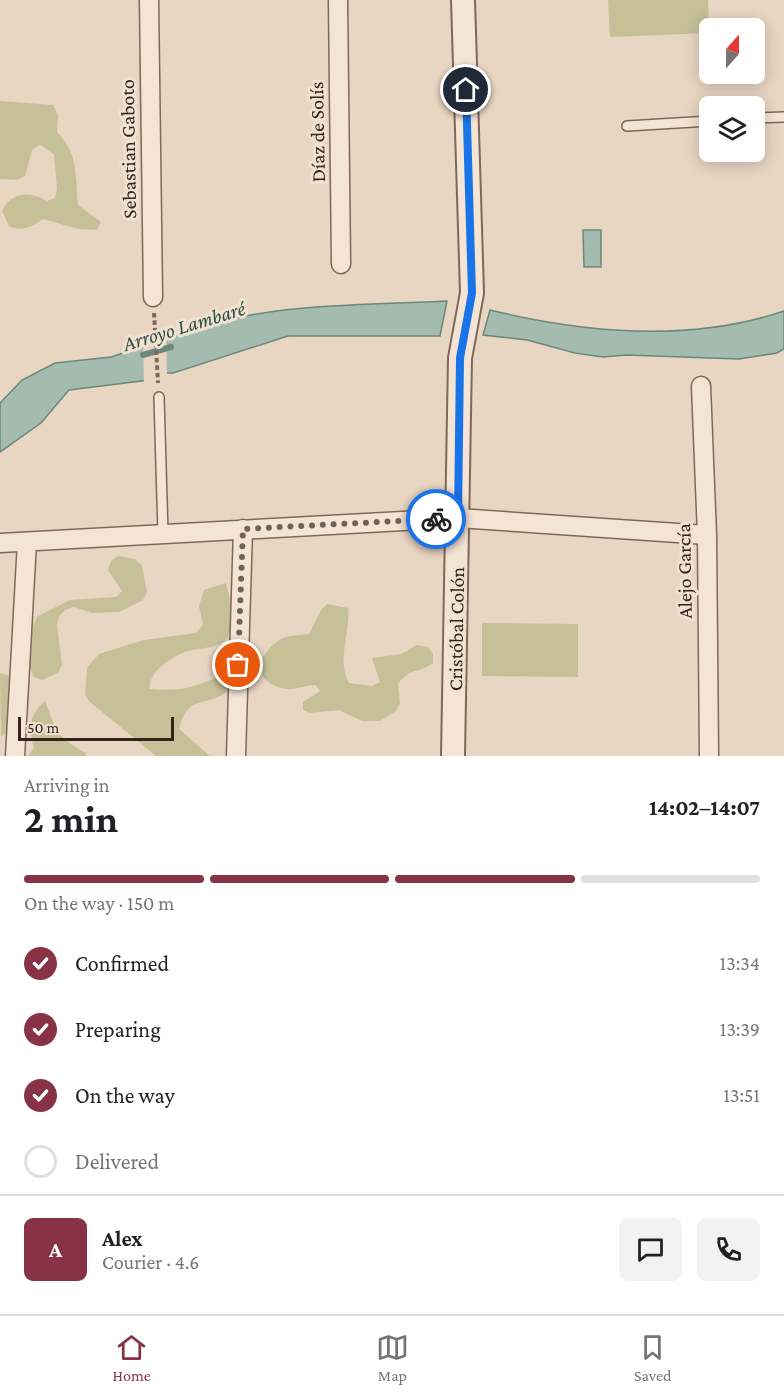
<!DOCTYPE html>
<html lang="en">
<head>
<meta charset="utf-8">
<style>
	:root { --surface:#fff; --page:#f2f2f2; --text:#202124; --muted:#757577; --line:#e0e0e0; --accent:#883245 }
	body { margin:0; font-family:"Crimson Pro",serif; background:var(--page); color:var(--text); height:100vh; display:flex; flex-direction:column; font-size:22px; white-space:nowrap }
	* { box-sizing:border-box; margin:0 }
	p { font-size:20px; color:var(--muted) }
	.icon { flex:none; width:33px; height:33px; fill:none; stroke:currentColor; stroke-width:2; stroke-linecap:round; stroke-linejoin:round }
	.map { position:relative; height:756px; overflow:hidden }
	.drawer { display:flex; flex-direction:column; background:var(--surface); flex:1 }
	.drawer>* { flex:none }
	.needle { width:39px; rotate:21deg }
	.fabs { position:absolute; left:699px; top:18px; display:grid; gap:12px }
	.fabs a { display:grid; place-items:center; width:66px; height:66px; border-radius:9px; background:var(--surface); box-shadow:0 3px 15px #0003; font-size:30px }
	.scale { position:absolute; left:18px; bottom:15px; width:156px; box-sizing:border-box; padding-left:6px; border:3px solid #32231e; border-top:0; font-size:16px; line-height:21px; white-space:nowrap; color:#32231e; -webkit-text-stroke:4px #f1e1d1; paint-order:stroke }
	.pin { position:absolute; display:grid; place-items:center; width:51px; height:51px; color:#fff; margin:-26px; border:3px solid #fff; border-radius:50%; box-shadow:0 2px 6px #0007 }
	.courier { position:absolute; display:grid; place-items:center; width:60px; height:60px; margin:-30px; border:4px solid #1a73e8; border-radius:50%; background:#fff; color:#222; box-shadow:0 2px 8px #0007 }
	.headline em { font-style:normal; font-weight:700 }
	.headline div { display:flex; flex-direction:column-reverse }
	.headline { display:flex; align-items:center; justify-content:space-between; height:102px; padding:0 24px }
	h1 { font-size:39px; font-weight:700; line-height:45px }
	.bar { display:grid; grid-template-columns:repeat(4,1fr); gap:9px 6px; align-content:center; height:72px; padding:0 24px }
	.bar i { height:8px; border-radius:4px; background:var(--line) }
	.bar .on { background:var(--accent) }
	.bar p { grid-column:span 4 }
	.line { display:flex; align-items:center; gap:15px; padding:0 24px; border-top:2px solid var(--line) }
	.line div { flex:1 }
	.round { display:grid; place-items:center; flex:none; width:63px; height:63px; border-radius:9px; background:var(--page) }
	ol { padding:0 24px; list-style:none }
	li { display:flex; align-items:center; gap:18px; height:66px }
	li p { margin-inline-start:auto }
	li .icon { padding:6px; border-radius:50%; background:var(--accent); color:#fff; stroke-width:4 }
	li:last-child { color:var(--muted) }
	li i { width:33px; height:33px; border:3px solid var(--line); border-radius:50% }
	.tabs { display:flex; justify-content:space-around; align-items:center; height:84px; border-top:2px solid var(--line); background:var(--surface); font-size:16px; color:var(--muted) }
	.tabs a { display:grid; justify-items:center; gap:3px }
	.tabs .on { color:var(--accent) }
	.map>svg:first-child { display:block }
	.green { fill:#c5c098 }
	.water { fill:#a4bcaf; stroke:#6c887b; stroke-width:1.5 }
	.pier { fill:#e8d5c2 }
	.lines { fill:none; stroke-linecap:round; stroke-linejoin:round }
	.stream { stroke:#6c887b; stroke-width:6 }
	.service-casing { stroke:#80675b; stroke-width:12 }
	.minor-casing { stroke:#80675b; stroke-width:21 }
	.tertiary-casing { stroke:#80675b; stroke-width:26 }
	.path { stroke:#80675b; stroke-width:4; stroke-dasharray:4.5 3; stroke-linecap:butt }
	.service { stroke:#f4e4d4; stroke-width:9 }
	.minor { stroke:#f4e4d4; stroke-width:18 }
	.tertiary { stroke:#f4e4d4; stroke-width:22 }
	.done { stroke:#726157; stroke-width:6; stroke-dasharray:0 10.8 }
	.route { stroke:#1a73e8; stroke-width:8 }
	.labels { text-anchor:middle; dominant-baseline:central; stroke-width:6; stroke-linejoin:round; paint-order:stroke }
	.street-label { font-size:20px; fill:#32231e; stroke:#f1e1d1 }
	.water-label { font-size:21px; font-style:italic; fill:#2f5047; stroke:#f1e1d1 }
</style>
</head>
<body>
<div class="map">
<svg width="784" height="756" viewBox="0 0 784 756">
	<rect width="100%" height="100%" fill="#e8d5c2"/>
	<!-- green -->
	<path class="green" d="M608,0H708L709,33L610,37Z
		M0,101L53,105L58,115L57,132C79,155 75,174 78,205L101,222L97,230L79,229L43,219C32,227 22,232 9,226L2,211C11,191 31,191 47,201L55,198L57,189L54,154L40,145L32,150L25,176L17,180L0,179Z
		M118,556L135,559L142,566L147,592L143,600L119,612L92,613L74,607L65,610L59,616L57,625L62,665L58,673L42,680L34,677C24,657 27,635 38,616L70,600L116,597L122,591L108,570L111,561Z
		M226,583C229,598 237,622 228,637C219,650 198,647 185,652C170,658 148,672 150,689C184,692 191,687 222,676L231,680L230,689C207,710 189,691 179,729L210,756H156L90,702L85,695L87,668L99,654L144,640L196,633L203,625L199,606L204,590Z
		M327,604L348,608C351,631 336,660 349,683L372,686L380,682L372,658L401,654L417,645L428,647L433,654V663C419,674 410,667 398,684L400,703L396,711L380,721H362L339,710L310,713L303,710V702L320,691L315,685C306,685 296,690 287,689C251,683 254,656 281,639C288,635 301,635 309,634L321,610Z
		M482,623L578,624V677L482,676Z
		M0,673L11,676L9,731L1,736Z
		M45,701C56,730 57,738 86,753V756H28L34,748C28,728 29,715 45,701Z"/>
	<!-- water -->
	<path class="water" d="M583,230H601V267H584Z
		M447,301L440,336H288L173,373H165L162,340C257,302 346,306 447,301Z
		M490,310C585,333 690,343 784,311V349L777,353L739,359L626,355L603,357L575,353L527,340L483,335Z
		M150,344L149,380L69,390L41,423L0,452V403L22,380L55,363L111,357Z"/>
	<!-- pier -->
	<path class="pier" d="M166,335L167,376L162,373L159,340Z
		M150,341L153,344L152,381L144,384L143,343Z"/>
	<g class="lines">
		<!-- stream -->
		<path class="stream" d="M143,355L171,347"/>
		<defs>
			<path id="service" d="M754,118L784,117
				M627,126L710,121
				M159,397L163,534"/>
			<path id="minor" d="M149,0L153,297
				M338,0L341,264
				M701,386L707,535L709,756
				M0,543L458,518L707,535
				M15,756L27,542
				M236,756L243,529"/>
			<path id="tertiary" d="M453,756L460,358L472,293L463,0"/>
		</defs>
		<!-- service casing -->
		<use href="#service" class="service-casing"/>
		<!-- minor casing -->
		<use href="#minor" class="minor-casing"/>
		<!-- tertiary casing -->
		<use href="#tertiary" class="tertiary-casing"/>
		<!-- path -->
		<path class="path" d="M154,313L158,383"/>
		<!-- service -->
		<use href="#service" class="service"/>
		<!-- minor -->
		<use href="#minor" class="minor"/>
		<!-- tertiary -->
		<use href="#tertiary" class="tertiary"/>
	</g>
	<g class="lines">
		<!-- done -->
		<path class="done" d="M238,665L243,529L436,519"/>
		<!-- route -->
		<path class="route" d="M436,519L458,518L460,358L472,293L466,90"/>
	</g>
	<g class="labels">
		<!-- street labels -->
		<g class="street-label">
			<text transform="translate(317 132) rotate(-91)">Díaz de Solís</text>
			<text transform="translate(128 149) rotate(-91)">Sebastian Gaboto</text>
			<text transform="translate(684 571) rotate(-91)">Alejo García</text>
			<text transform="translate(456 629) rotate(-89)">Cristóbal Colón</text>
		</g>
		<!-- water labels -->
		<g class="water-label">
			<text transform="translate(184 326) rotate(-17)">Arroyo Lambaré</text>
		</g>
	</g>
</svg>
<div class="fabs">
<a><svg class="needle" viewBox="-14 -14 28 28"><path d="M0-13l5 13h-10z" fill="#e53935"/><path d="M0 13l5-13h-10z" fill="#757577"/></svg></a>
<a><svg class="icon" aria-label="layers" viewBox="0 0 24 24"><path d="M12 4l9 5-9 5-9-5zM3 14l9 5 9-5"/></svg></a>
</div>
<div class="scale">50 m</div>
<div class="pin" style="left:238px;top:665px;background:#ea580c"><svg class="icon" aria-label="bag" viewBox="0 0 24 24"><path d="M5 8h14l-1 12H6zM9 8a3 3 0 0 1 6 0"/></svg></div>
<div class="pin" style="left:466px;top:90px;background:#1f2937"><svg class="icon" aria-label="home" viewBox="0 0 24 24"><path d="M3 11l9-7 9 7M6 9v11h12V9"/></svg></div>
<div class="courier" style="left:436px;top:519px"><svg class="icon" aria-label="bike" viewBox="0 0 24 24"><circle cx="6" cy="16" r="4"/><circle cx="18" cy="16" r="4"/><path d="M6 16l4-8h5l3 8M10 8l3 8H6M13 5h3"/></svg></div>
</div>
<section class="drawer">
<div class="headline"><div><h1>2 min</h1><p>Arriving in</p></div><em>14:02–14:07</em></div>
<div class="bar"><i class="on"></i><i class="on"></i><i class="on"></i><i></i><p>On the way · 150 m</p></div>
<ol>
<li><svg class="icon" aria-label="check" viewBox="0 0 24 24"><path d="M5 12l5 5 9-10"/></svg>Confirmed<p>13:34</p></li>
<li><svg class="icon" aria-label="check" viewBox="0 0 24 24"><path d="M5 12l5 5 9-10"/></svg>Preparing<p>13:39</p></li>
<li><svg class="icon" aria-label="check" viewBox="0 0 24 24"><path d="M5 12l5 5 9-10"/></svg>On the way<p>13:51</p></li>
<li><i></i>Delivered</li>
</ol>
<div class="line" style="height:108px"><b class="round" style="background:var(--accent);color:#fff">A</b><div><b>Alex</b><p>Courier · 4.6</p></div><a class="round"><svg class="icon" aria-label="chat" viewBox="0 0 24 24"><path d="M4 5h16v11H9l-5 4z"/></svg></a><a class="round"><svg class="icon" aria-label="phone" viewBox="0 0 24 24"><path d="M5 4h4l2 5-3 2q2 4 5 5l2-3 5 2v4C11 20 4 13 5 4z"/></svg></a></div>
</section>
<nav class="tabs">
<a class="on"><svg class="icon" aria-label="home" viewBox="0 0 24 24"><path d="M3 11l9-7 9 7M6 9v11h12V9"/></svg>Home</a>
<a><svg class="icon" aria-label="map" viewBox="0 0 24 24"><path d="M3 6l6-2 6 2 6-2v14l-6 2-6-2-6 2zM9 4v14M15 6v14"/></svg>Map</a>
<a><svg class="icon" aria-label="saved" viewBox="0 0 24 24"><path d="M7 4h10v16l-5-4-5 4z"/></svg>Saved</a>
</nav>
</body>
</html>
